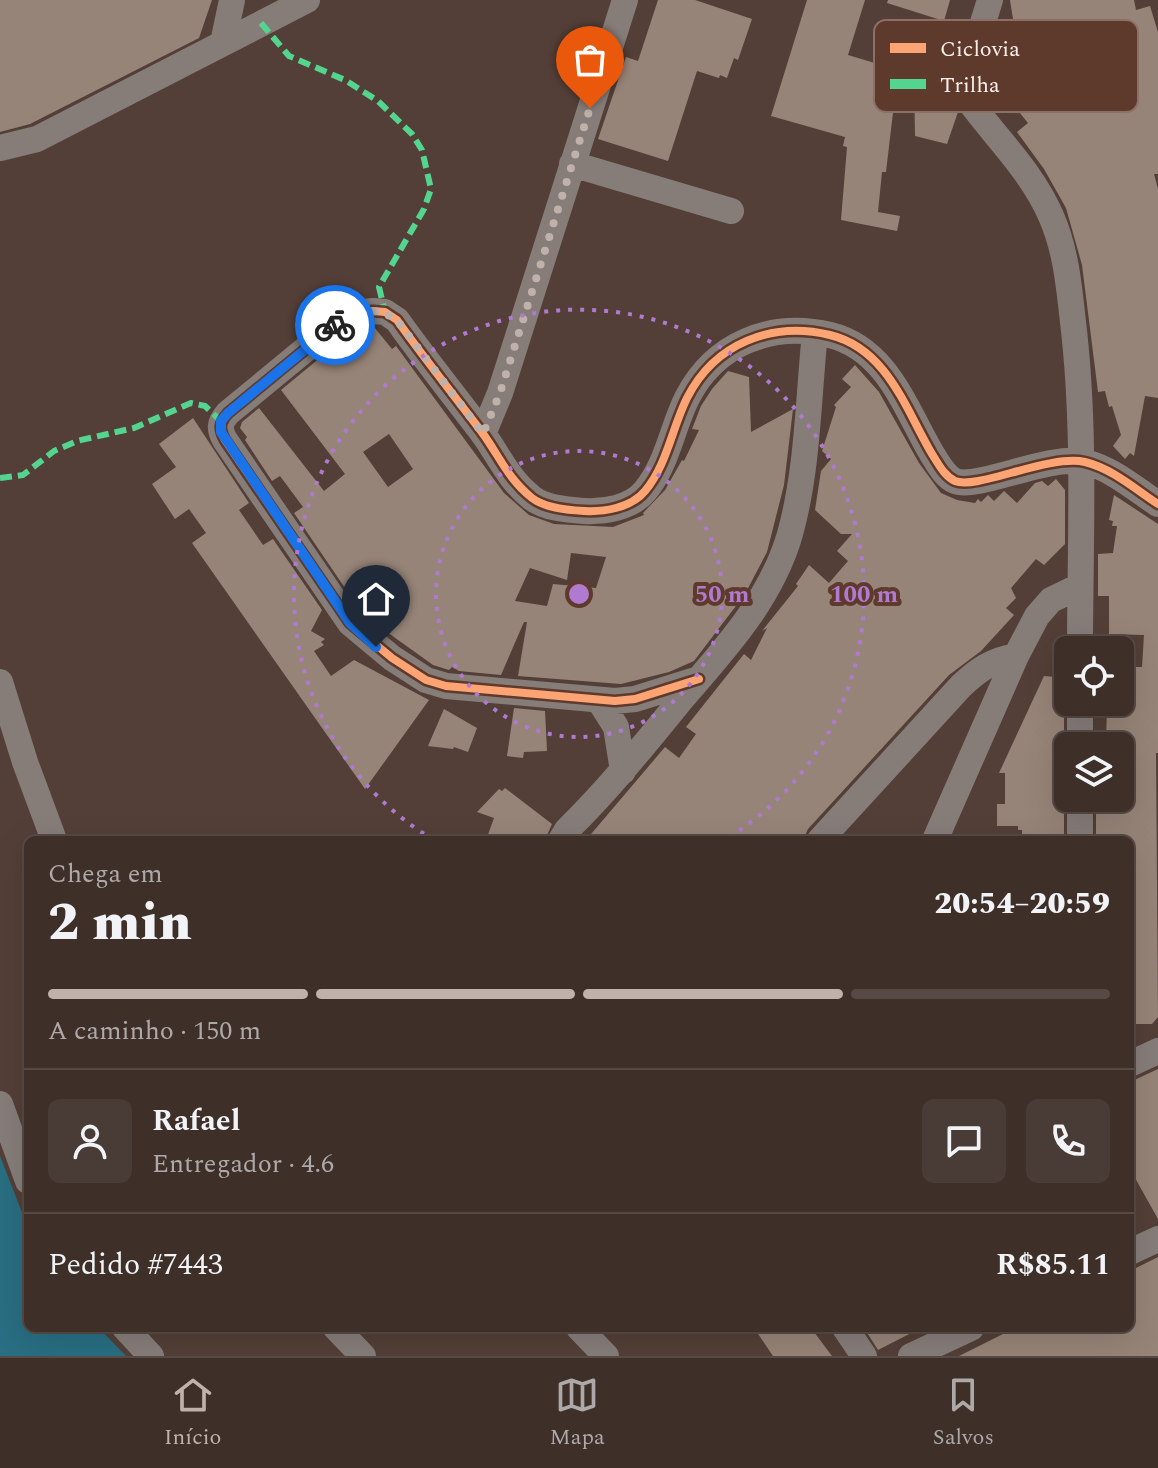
<!DOCTYPE html>
<html lang="pt">
<head>
<meta charset="utf-8">
<style>
	:root { --surface:#3e2f29; --page:#493b35; --text:#f1f3f6; --muted:#ada9a8; --line:#574a46; --accent:#c1b1ab }
	body { margin:0; font-family:Spectral,serif; background:var(--page); color:var(--text); height:100vh; display:flex; flex-direction:column; font-size:30px; white-space:nowrap }
	* { box-sizing:border-box; margin:0 }
	p { font-size:26px; color:var(--muted) }
	.icon { flex:none; width:44px; height:44px; fill:none; stroke:currentColor; stroke-width:2; stroke-linecap:round; stroke-linejoin:round }
	.map { position:relative; flex:1; overflow:hidden }
	.panel { position:absolute; left:24px; top:836px; width:1110px; height:496px; display:flex; flex-direction:column; background:var(--surface); border-radius:12px; box-shadow:0 8px 32px #0002,0 0 0 2px var(--line) }
	.panel>* { flex:none }
	.controls { position:absolute; left:1054px; top:636px; display:grid; gap:16px }
	.controls a { display:grid; place-items:center; width:80px; height:80px; border-radius:12px; background:var(--surface); box-shadow:0 8px 32px #0002,0 0 0 2px var(--line); font-size:40px }
	.pin { position:absolute; display:grid; place-items:center; width:68px; height:68px; color:#fff; margin:-82px -34px; border-radius:50% 50% 50% 0; rotate:-45deg; box-shadow:0 0 8px #0007 }
	.pin .icon { rotate:45deg }
	.courier { position:absolute; display:grid; place-items:center; width:80px; height:80px; margin:-40px; border:6px solid #1a73e8; border-radius:50%; background:#fff; color:#222; box-shadow:0 2px 10px #0007 }
	.headline em { font-style:normal; font-weight:800 }
	.headline div { display:flex; flex-direction:column-reverse }
	.headline { display:flex; align-items:center; justify-content:space-between; height:136px; padding:0 24px }
	h1 { font-size:52px; font-weight:800; line-height:60px }
	.bar { display:grid; grid-template-columns:repeat(4,1fr); gap:12px 8px; align-content:center; height:96px; padding:0 24px }
	.bar i { height:10px; border-radius:6px; background:var(--line) }
	.bar .current { background:var(--accent) }
	.bar p { grid-column:span 4 }
	.line { display:flex; align-items:center; gap:20px; padding:0 24px; border-top:2px solid var(--line) }
	.line div { flex:1 }
	.round { display:grid; place-items:center; flex:none; width:84px; height:84px; border-radius:12px; background:var(--page) }
	.tab-bar { display:flex; justify-content:space-around; align-items:center; height:112px; border-top:2px solid var(--line); background:var(--surface); font-size:22px; color:var(--muted) }
	.tab-bar a { display:grid; justify-items:center; gap:4px }
	.tab-bar .current { color:var(--accent) }
	.map>svg:first-child { display:block }
	.water { fill:#296e82 }
	.building { fill:#978478; fill-rule:evenodd }
	.lines { fill:none; stroke-linecap:round; stroke-linejoin:round }
	.minor { stroke:#867d79; stroke-width:26 }
	.quiet { stroke:#53d58f; stroke-width:6; stroke-dasharray:12 6; stroke-linecap:butt }
	.cycleway-casing { stroke:#5e3a2c; stroke-width:13 }
	.cycleway { stroke:#fda474; stroke-width:8 }
	.done { stroke:#c1b1ab; stroke-width:8; stroke-dasharray:0 14.4 }
	.route { stroke:#1a73e8; stroke-width:10 }
	.ring { fill:none; stroke:#af7ad0; stroke-width:4; stroke-dasharray:4 8 }
	.key { fill:#5e3a2c; stroke:#8d7065; stroke-width:2 }
	.key-label { font-size:22px; fill:#fceee9 }
	.centre { fill:#af7ad0; stroke:#5e3a2c; stroke-width:4 }
	.ring-label { font-size:24px; text-anchor:middle; font-weight:bold; fill:#af7ad0; stroke:#5e3a2c; stroke-width:8; stroke-linejoin:round; paint-order:stroke }
</style>
</head>
<body>
<div class="map">
<svg width="1158" height="1356" viewBox="0 0 1158 1356">
	<rect width="100%" height="100%" fill="#533f37"/>
	<!-- water -->
	<path class="water" d="M0,1156L28,1228V1328H99L126,1356H0Z"/>
	<!-- building -->
	<path class="building" d="M0,0H212L199,38L30,124L0,132Z
		M658,0H695L752,19L738,60L734,58L727,78L720,75L719,78L697,71L668,161L598,139L626,57L638,61Z
		M807,0H865L848,55L898,70L886,172H882L878,212L900,216L897,231L841,220L847,147L843,146L845,137L771,116Z
		M888,0H950L944,21L887,3Z
		M1010,0H1134L1136,10L1150,6L1158,32V174H1154L1158,189V398L1145,396L1134,456L1130,453L1125,459L1113,446L1121,435L1112,406L1109,407L1105,391L1098,392L1082,265L1066,208L1044,169L1017,132L1028,123L1008,98L1005,99L1003,88L983,91L982,80L993,43L1002,42L1000,21L1013,19Z
		M914,75L940,83L934,102L958,112L947,144L915,136Z
		M374,327L392,349L396,346L504,493L529,515L554,524L613,527L644,515L643,513L665,490L682,460L684,461L699,430L692,429L701,406L712,389L728,371L749,377L751,432L793,409L784,485L767,552L745,594L694,661L669,672L621,684L518,676L527,622H524L501,675L459,671L452,667L449,670L433,665L380,627L347,591L294,513L303,507L280,476L272,481L245,440L247,437L240,428L242,422L259,408L324,491L345,474L281,390L344,338L362,328ZM389,434L413,469L388,487L363,452ZM571,553L606,557L596,588L553,584L547,606L515,601L530,568L567,580Z
		M855,365L879,392L919,463L941,493L957,500L975,503L978,499L981,502L988,495L994,501L1004,491L1017,503L1035,483L1042,481L1048,486L1056,479L1065,490V544L1044,565L1036,559L1011,588L1016,598L1006,608L1014,615L981,651L949,675L808,829L803,840H586L665,747L679,758L696,734L686,727L744,654L751,660L767,628L762,631L798,586L796,584L809,565L829,583L848,561L837,551L852,534H841L815,510L821,471L831,459L822,451L836,407L834,405L851,387L842,379Z
		M193,418L249,503L239,510L263,545L273,539L322,610L311,631L325,639L321,642L324,645L314,651L331,676L354,660L429,700L365,789L192,543L206,533L189,509L175,519L152,484L176,467L159,444Z
		M1114,495L1158,524V753H1156L1158,1017L1152,1024H1130V840H1096V798H1120V746H1106L1107,702H1120V667H1142L1144,635L1109,634V596H1098V554L1113,553L1117,526H1112L1113,521L1109,520Z
		M1044,676L1068,678V692L1064,702V735H1061L1060,774H1068V788L1064,798V840H1022V830H1018V826H997V804H1005V773H999Z
		M514,708L545,711L547,751L524,752L523,758L507,756Z
		M444,709L477,728L468,752L454,747L453,749L428,746Z
		M505,788L552,824L545,840H486L494,818L477,812L499,789L502,791Z
		M1158,1069V1219L1130,1169V1082Z
		M1158,1257V1356H959L1015,1328H1130V1271Z
		M754,1328H811L832,1356H773Z
		M864,1328H921L878,1350Z"/>
	<g class="lines">
		<!-- minor -->
		<path class="minor" d="M990,0L963,87L967,98C995,137 1031,170 1051,216C1066,250 1069,286 1073,322C1086,431 1080,541 1080,650
			M223,43L232,0
			M0,148L37,139L307,0
			M572,164L731,211
			M483,434L500,393L625,0
			M699,679L635,699L615,701L446,686L426,680L392,658L350,623L225,440C219,429 219,423 228,413L335,325L357,313L373,311L385,312L397,320C424,358 453,394 481,431C499,455 507,478 532,498C545,508 567,510 584,511C604,512 631,508 645,491C667,465 672,428 687,398C715,343 772,321 830,335C887,349 905,408 932,454C938,463 944,476 955,481C977,490 1049,454 1085,462C1113,469 1135,489 1158,504
			M0,682L25,762L54,840
			M599,700L616,727L623,771
			M1080,702V746
			M1080,798V840
			M561,840L567,830C608,790 644,745 680,701C724,650 771,600 790,534C808,469 808,400 815,333
			M820,840L961,686C978,670 992,660 1016,656
			M935,840L1016,656L1037,616L1051,600L1080,586
			M1130,1064L1158,1051
			M0,1104L28,1181
			M1130,1252L1158,1239
			M125,1328L151,1356
			M336,1328L363,1356
			M579,1328L606,1356
			M845,1328L864,1356
			M911,1356L971,1328"/>
		<!-- quiet -->
		<path class="quiet" d="M261,23L289,56L345,80L378,101L412,134L422,150L431,189L424,209L379,287L385,312
			M0,478L23,475L54,451L77,441L134,428L191,403L205,406L221,421"/>
		<defs>
			<path id="cycleway" d="M699,679L635,699L615,701L446,686L426,680L392,658L350,623L225,440C219,429 219,423 228,413L335,325L357,313L373,311L385,312L397,320C424,358 453,394 481,431C499,455 507,478 532,498C545,508 567,510 584,511C604,512 631,508 645,491C667,465 672,428 687,398C715,343 772,321 830,335C887,349 905,408 932,454C938,463 944,476 955,481C977,490 1049,454 1085,462C1113,469 1135,489 1158,504"/>
		</defs>
		<!-- cycleway casing -->
		<use href="#cycleway" class="cycleway-casing"/>
		<!-- cycleway -->
		<use href="#cycleway" class="cycleway"/>
	</g>
	<g class="lines">
		<!-- done -->
		<path class="done" d="M335,325C359,312 372,304 397,320L483,434L500,393L590,108"/>
		<!-- route -->
		<path class="route" d="M335,325L228,413L221,421V432L350,623L376,647"/>
	</g>
	<!-- distance rings -->
	<g class="ring">
		<circle cx="579" cy="594" r="143"/>
		<path d="M434 840A285 285 0 1 1 724 840"/>
	</g>
	<!-- legend -->
	<rect x="874" y="20" width="264" height="92" rx="12" class="key"/>
	<rect x="890" y="43" width="36" height="10" fill="#fda474"/>
	<rect x="890" y="79" width="36" height="10" fill="#53d58f"/>
	<g class="key-label">
		<text x="940" y="56">Ciclovia</text>
		<text x="940" y="92">Trilha</text>
	</g>
	<circle cx="579" cy="594" r="12" class="centre"/>
	<g class="ring-label">
		<text x="722" y="602">50 m</text>
		<text x="864" y="602">100 m</text>
	</g>
</svg>
<div class="controls">
<a><svg class="icon" aria-label="locate" viewBox="0 0 24 24"><circle cx="12" cy="12" r="6"/><path d="M12 2v4M12 18v4M2 12h4M18 12h4"/></svg></a>
<a><svg class="icon" aria-label="layers" viewBox="0 0 24 24"><path d="M12 4l9 5-9 5-9-5zM3 14l9 5 9-5"/></svg></a>
</div>
<div class="pin" style="left:590px;top:108px;background:#ea580c"><svg class="icon" aria-label="bag" viewBox="0 0 24 24"><path d="M5 8h14l-1 12H6zM9 8a3 3 0 0 1 6 0"/></svg></div>
<div class="pin" style="left:376px;top:647px;background:#1f2937"><svg class="icon" aria-label="home" viewBox="0 0 24 24"><path d="M3 11l9-7 9 7M6 9v11h12V9"/></svg></div>
<div class="courier" style="left:335px;top:325px"><svg class="icon" aria-label="bike" viewBox="0 0 24 24"><circle cx="6" cy="16" r="4"/><circle cx="18" cy="16" r="4"/><path d="M6 16l4-8h5l3 8M10 8l3 8H6M13 5h3"/></svg></div>
<section class="panel">
<div class="headline"><div><h1>2 min</h1><p>Chega em</p></div><em>20:54–20:59</em></div>
<div class="bar"><i class="current"></i><i class="current"></i><i class="current"></i><i></i><p>A caminho · 150 m</p></div>
<div class="line" style="height:144px"><a class="round"><svg class="icon" aria-label="person" viewBox="0 0 24 24"><circle cx="12" cy="8" r="4"/><path d="M4 21q1-7 8-7t8 7"/></svg></a><div><b>Rafael</b><p>Entregador · 4.6</p></div><a class="round"><svg class="icon" aria-label="chat" viewBox="0 0 24 24"><path d="M4 5h16v11H9l-5 4z"/></svg></a><a class="round"><svg class="icon" aria-label="phone" viewBox="0 0 24 24"><path d="M5 4h4l2 5-3 2q2 4 5 5l2-3 5 2v4C11 20 4 13 5 4z"/></svg></a></div>
<div class="line" style="height:104px"><div>Pedido #7443</div><b>R$85.11</b></div>
</section>
</div>
<nav class="tab-bar">
<a class="current"><svg class="icon" aria-label="home" viewBox="0 0 24 24"><path d="M3 11l9-7 9 7M6 9v11h12V9"/></svg>Início</a>
<a><svg class="icon" aria-label="map" viewBox="0 0 24 24"><path d="M3 6l6-2 6 2 6-2v14l-6 2-6-2-6 2zM9 4v14M15 6v14"/></svg>Mapa</a>
<a><svg class="icon" aria-label="saved" viewBox="0 0 24 24"><path d="M7 4h10v16l-5-4-5 4z"/></svg>Salvos</a>
</nav>
</body>
</html>
